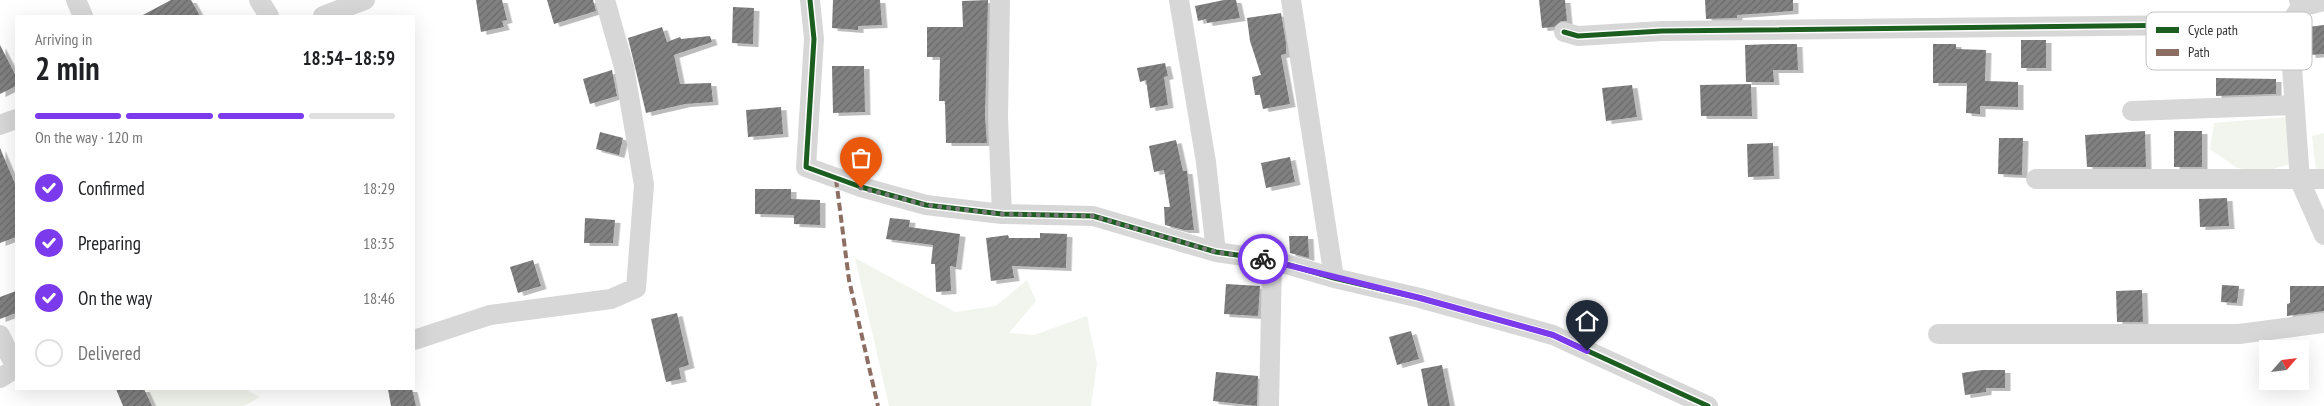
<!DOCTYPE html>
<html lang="en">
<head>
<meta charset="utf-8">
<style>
	:root { --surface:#fff; --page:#f2f2f2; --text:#202124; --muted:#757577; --line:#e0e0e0; --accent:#7c3aed }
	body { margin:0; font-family:"PT Sans Narrow",sans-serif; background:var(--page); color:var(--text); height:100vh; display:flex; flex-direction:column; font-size:19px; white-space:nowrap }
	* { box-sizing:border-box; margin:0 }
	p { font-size:16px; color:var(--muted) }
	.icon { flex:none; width:28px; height:28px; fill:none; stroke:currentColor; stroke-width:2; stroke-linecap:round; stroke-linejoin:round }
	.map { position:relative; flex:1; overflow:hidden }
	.side { position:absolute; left:15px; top:15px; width:400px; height:375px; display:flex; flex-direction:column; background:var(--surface); border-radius:0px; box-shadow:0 5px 20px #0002 }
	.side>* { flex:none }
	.needle { width:32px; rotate:62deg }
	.fabs { position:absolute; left:2259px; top:340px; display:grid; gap:10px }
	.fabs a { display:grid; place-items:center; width:50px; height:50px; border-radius:0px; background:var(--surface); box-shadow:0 5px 20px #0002; font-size:25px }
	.pin { position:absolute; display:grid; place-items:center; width:42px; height:42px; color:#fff; margin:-51px -21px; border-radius:50% 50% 50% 0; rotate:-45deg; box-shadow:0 0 5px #0007 }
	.pin .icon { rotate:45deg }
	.courier { position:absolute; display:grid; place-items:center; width:50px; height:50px; margin:-25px; border:4px solid #7c3aed; border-radius:50%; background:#fff; color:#222; box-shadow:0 1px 6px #0007 }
	.overview em { font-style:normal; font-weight:800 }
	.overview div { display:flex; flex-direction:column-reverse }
	.overview { display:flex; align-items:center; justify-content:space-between; height:85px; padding:0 20px }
	h1 { font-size:32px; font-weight:800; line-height:38px }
	.bar { display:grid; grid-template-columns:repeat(4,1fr); gap:8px 5px; align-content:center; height:60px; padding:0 20px }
	.bar i { height:6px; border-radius:4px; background:var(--line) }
	.bar .selected { background:var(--accent) }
	.bar p { grid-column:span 4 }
	ol { padding:0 20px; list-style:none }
	li { display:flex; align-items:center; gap:15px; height:55px }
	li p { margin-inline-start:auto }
	li .icon { padding:5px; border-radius:50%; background:var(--accent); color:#fff; stroke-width:4 }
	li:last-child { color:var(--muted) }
	li i { width:28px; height:28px; border:2px solid var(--line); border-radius:50% }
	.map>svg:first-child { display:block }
	.green { fill:#f1f5ed }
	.building { fill:url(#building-hatch); filter:url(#shadow) }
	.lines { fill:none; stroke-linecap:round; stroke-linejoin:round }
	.minor { stroke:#d7d7d7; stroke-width:20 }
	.quiet { stroke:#8d6e63; stroke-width:4; stroke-dasharray:8 4; stroke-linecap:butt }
	.cycleway-casing { stroke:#fff; stroke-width:8 }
	.cycleway { stroke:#1b5e20; stroke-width:5 }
	.done { stroke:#7a7a7a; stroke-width:5; stroke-dasharray:0 9 }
	.route { stroke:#7c3aed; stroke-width:6 }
	.key { fill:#fff; stroke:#c2c2c2; stroke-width:1 }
	.key-label { font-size:14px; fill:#333 }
</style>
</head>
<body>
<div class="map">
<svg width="2324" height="406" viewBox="0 0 2324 406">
	<defs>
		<pattern id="building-hatch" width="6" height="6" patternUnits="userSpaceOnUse" patternTransform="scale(1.25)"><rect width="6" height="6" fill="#818181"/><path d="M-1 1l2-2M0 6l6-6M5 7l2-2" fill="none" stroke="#6a6a6a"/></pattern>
		<filter id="shadow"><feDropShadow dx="5.5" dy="3" stdDeviation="0" flood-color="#0004"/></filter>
	</defs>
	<rect width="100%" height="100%" fill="#fff"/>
	<!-- green -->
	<path class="green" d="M2287,117L2290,164L2263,172L2237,168L2210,149L2214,123Z
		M2324,133V171H2316L2312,136Z
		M855,258L955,312L996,306L1027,280L1036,301L1009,333L1034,335L1087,316L1097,364L1091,406H889Z
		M147,389H247L248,391L260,397L244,406H156Z"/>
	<!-- building -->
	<path class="building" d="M171,0H191L200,16H141Z
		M476,0H502L507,20L502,21L504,27L481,32Z
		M547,0H593L596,11L554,24Z
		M833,0H880L882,25L858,26V30L832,28Z
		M988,0L985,117L987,143H946L945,101H939L940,57H927V27H963L962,1Z
		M1224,0H1236L1240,18L1207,23L1206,19L1198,21L1195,6Z
		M1539,0H1565L1567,21H1561L1554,27L1542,28Z
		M1705,0H1793V11L1737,15V18L1706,19Z
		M733,7L754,8L753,44L732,43Z
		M1281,13L1286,43V54L1281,55L1290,104L1263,109L1260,95H1255L1252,77L1261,75L1250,41L1247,18Z
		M2324,25V54L2310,55L2308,27Z
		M662,27L667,42L680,37L681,39L710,36L712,42L674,55L680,84L711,83L713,102L685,104L646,113L628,38Z
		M2021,40H2046V68H2021Z
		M1773,44H1797L1798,70H1773L1774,82H1746L1745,45Z
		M1933,44H1956V49L1986,50L1985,81L2018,82V107L1980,106V114L1966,113L1967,83H1933Z
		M0,45L16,76V86L0,94Z
		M1165,63L1168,76L1164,77L1168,105L1150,108L1146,80L1140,82L1137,68Z
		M832,66H864L865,112L833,113Z
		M612,70L617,96L590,104L583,79Z
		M2216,78L2276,79V94L2216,96Z
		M1751,84L1752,116H1701L1700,85Z
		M1632,85L1637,117L1606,121L1602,88Z
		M781,107L783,134L748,137L746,110Z
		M2145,131L2146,167H2087L2085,135Z
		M2174,131H2202V167H2174Z
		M600,132L623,138L619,155L596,149Z
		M1999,138H2023L2022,175L1998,174Z
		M1176,140L1183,171H1187L1194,230H1184L1165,225L1164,207H1170L1164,170L1154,172L1149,146Z
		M1773,143L1774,176L1748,177L1747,144Z
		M0,148L16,186V237L0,243Z
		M1290,157L1295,182L1266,188L1261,163Z
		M755,189H791V199L820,200V225L794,224V215L755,214Z
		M2227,198L2229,226L2200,227L2199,199Z
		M585,218L615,220L613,243H584Z
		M890,218L910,220L909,227L960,234L956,267L950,266L951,291L936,292L935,264H931L933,245L886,239Z
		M1040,233L1067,234L1066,268L1012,266L1014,278L991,281L986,238L1008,235L1009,238H1040Z
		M1289,236H1308L1309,258L1290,253Z
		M533,260L541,286L518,293L510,267Z
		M1226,284L1260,286L1258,316L1224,314Z
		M2222,285L2239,286L2237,303L2221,302Z
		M2290,286H2324V311L2287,316V304L2290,303Z
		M2142,290L2143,322H2117L2116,291Z
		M16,291V313L0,319V297Z
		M677,313L689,365L679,368L681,379L666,382L651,319Z
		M1411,331L1419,359L1397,365L1389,337Z
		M1442,365L1450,406H1428L1421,369Z
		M1982,370H2005V388H1986V392L1965,395L1962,373Z
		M1216,372L1258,376L1257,406L1213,401Z
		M116,389H144L152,406H123Z
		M388,389H412L416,406H391Z"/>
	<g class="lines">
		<!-- minor -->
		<path class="minor" d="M76,0L83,16
			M259,0L269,16
			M810,0L814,39L806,167L861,187L926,205L1002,214L1093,216L1216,252L1272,260L1334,278L1420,298L1553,335L1708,406
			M1000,0L998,117L1002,214
			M1179,0L1206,162L1216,252
			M1291,0L1334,278
			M2299,0L2301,7L2289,24L2300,181L2324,235
			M2301,7L2324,1
			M323,16L365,0
			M1564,32L1578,36L1662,31L2289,24
			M2132,111L2294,105
			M0,125L16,119
			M2036,179H2324
			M1938,334H2239L2324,323
			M0,335L16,368L0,378
			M414,340L490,315L611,299L636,288L644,185L624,67L605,0
			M1269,406L1272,260"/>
		<!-- quiet -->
		<path class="quiet" d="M836,179L849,280L878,406"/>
		<defs>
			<path id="cycleway" d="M810,0L814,39L806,167L861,187L926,205L1002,214L1093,216L1216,252L1272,260L1334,278L1420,298L1553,335L1708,406
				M1564,32L1578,36L1662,31L2289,24"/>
		</defs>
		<!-- cycleway casing -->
		<use href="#cycleway" class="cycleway-casing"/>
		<!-- cycleway -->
		<use href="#cycleway" class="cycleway"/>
	</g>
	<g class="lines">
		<!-- done -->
		<path class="done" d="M861,188L926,205L1002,214L1093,216L1216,252L1263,259"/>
		<!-- route -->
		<path class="route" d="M1263,259L1420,298L1553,335L1587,351"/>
	</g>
	<!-- legend -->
	<rect x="2146" y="12" width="166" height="58" rx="8" class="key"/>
	<rect x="2156" y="27" width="23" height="6" fill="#1b5e20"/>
	<rect x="2156" y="49" width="23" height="7" fill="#8d6e63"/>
	<g class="key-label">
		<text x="2188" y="35">Cycle path</text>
		<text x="2188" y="57">Path</text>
	</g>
</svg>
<div class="fabs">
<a><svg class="needle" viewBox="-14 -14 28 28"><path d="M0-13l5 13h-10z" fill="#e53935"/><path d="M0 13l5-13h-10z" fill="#757577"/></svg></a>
</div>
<div class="pin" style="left:861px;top:188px;background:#ea580c"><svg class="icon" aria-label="bag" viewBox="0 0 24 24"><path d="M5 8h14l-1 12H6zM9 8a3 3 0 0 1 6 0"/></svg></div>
<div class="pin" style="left:1587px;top:351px;background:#1f2937"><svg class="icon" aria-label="home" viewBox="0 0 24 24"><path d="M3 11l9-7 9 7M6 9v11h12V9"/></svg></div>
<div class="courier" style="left:1263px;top:259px"><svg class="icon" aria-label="bike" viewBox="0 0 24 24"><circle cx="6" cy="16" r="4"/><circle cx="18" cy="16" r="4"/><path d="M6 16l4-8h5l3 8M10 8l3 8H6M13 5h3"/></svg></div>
<section class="side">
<div class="overview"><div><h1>2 min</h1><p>Arriving in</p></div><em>18:54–18:59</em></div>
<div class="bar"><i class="selected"></i><i class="selected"></i><i class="selected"></i><i></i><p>On the way · 120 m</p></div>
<ol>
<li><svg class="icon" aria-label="check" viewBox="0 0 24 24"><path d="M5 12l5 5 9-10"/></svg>Confirmed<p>18:29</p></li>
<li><svg class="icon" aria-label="check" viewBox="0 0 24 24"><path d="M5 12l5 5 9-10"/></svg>Preparing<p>18:35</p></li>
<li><svg class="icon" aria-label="check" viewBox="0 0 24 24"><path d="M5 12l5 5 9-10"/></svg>On the way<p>18:46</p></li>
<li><i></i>Delivered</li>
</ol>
</section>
</div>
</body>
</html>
